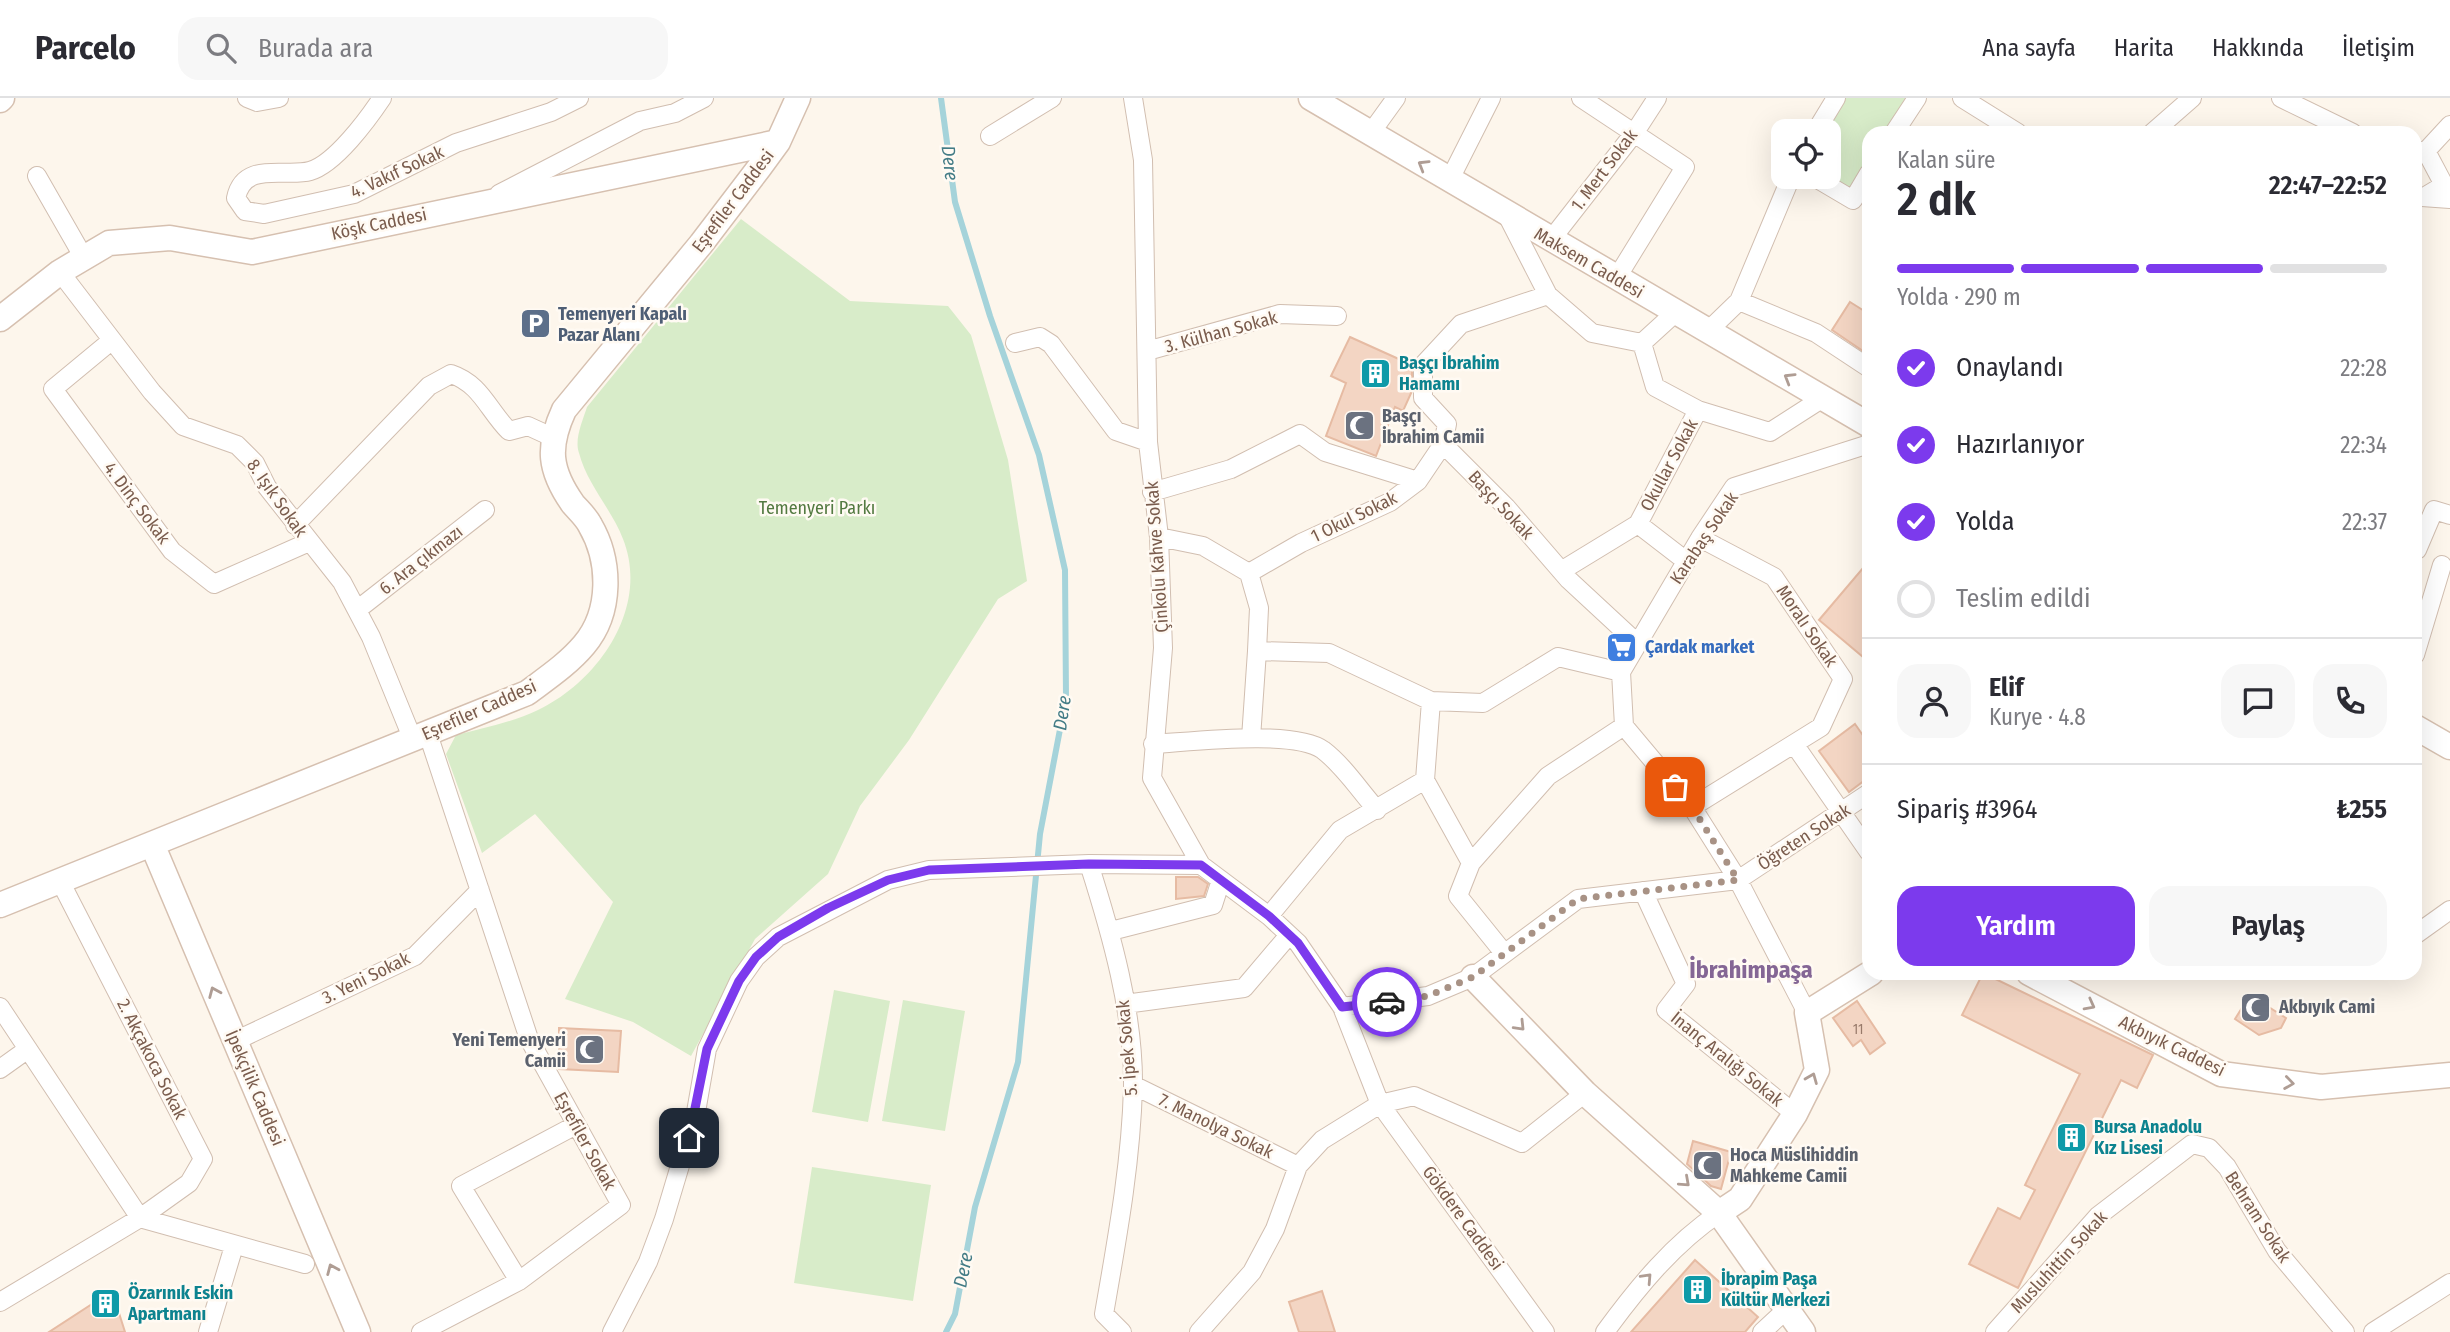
<!DOCTYPE html>
<html lang="tr">
<head>
<meta charset="utf-8">
<style>
	:root { --surface:#fff; --page:#f7f7f7; --text:#2b2b33; --muted:#7c7c81; --line:#e1e1e2; --accent:#7c3aed }
	body { margin:0; font-family:"Fira Sans Condensed",sans-serif; background:var(--page); color:var(--text); height:100vh; display:flex; flex-direction:column; font-size:26px; white-space:nowrap }
	* { box-sizing:border-box; margin:0 }
	p { font-size:23px; color:var(--muted) }
	.icon { flex:none; width:38px; height:38px; fill:none; stroke:currentColor; stroke-width:2; stroke-linecap:round; stroke-linejoin:round }
	.map { position:relative; flex:1; overflow:hidden }
	.side { position:absolute; left:1862px; top:28px; width:560px; height:854px; display:flex; flex-direction:column; background:var(--surface); border-radius:21px; box-shadow:0 7px 28px #0002 }
	.side>* { flex:none }
	.buttons { position:absolute; left:1771px; top:21px; display:grid; gap:14px }
	.buttons a { display:grid; place-items:center; width:70px; height:70px; border-radius:14px; background:var(--surface); box-shadow:0 7px 28px #0002; font-size:35px }
	.pin { position:absolute; display:grid; place-items:center; width:60px; height:60px; color:#fff; margin:-30px; border-radius:14px; box-shadow:0 4px 10px #0006 }
	.courier { position:absolute; display:grid; place-items:center; width:70px; height:70px; margin:-35px; border:5px solid #7c3aed; border-radius:50%; background:#fff; color:#222; box-shadow:0 2px 9px #0007 }
	.summary em { font-style:normal; font-weight:600 }
	.summary div { display:flex; flex-direction:column-reverse }
	.summary { display:flex; align-items:center; justify-content:space-between; height:119px; padding:0 35px }
	h1 { font-size:46px; font-weight:600; line-height:52px }
	.bar { display:grid; grid-template-columns:repeat(4,1fr); gap:10px 7px; align-content:center; height:84px; padding:0 35px }
	.bar i { height:9px; border-radius:5px; background:var(--line) }
	.bar .current { background:var(--accent) }
	.bar p { grid-column:span 4 }
	.line { display:flex; align-items:center; gap:18px; padding:0 35px; border-top:2px solid var(--line) }
	.line div { flex:1 }
	.round { display:grid; place-items:center; flex:none; width:74px; height:74px; border-radius:21px; background:var(--page) }
	ol { padding:0 35px; list-style:none }
	li { display:flex; align-items:center; gap:21px; height:77px }
	li p { margin-inline-start:auto }
	li .icon { padding:7px; border-radius:50%; background:var(--accent); color:#fff; stroke-width:4 }
	li:last-child { color:var(--muted) }
	li i { width:38px; height:38px; border:4px solid var(--line); border-radius:50% }
	.button { display:flex; gap:14px; margin-top:auto; padding:14px 35px }
	.button a { flex:1; height:80px; border-radius:21px; background:var(--accent); color:#fff; font-size:28px; font-weight:600; line-height:80px; text-align:center }
	.button a+a { background:var(--page); color:var(--text) }
	header { display:flex; align-items:center; gap:42px; box-sizing:border-box; height:98px; padding:0 35px; background:var(--surface); border-bottom:2px solid var(--line) }
	header strong { font-size:33px }
	nav { display:flex; gap:38px; margin-inline-start:auto; font-size:24px }
	.search { width:490px; height:63px; background:var(--page); display:flex; align-items:center; gap:18px; box-sizing:border-box; padding:0 24px; border-radius:21px; color:var(--muted); font-size:26px }
	.map>svg:first-child { display:block }
	.green { fill:#d8ecc9 }
	.lines { fill:none; stroke-linecap:round; stroke-linejoin:round }
	.stream { stroke:#a5d3da; stroke-width:6 }
	.building { fill:#f3d5c3; stroke:#e6bba3; stroke-width:2 }
	.street-casing { stroke:#d1beb0; stroke-width:20 }
	.secondary-casing { stroke:#d6c0b0; stroke-width:27 }
	.street { stroke:#fff; stroke-width:18 }
	.secondary { stroke:#fff; stroke-width:24 }
	.oneway { stroke:#af9d94 }
	.done { stroke:#a89285; stroke-width:7; stroke-dasharray:0 12.6 }
	.route { stroke:#7c3aed; stroke-width:9 }
	.labels { text-anchor:middle; dominant-baseline:central; stroke-width:5; stroke-linejoin:round; paint-order:stroke }
	.number-label { font-size:14px; fill:#987a6a }
	.street-label { font-size:18px; fill:#7a5c4d; stroke:#fffaf3 }
	.service-label { font-size:18px; font-weight:bold; fill:#4e5e75; stroke:#fffaf3; text-anchor:start }
	.culture-label { font-size:18px; font-weight:bold; fill:#0d838f; stroke:#fffaf3; text-anchor:start }
	.worship-label { font-size:18px; font-weight:bold; fill:#5b616d; stroke:#fffaf3; text-anchor:start }
	.park-label { font-size:18px; fill:#537a41; stroke:#fffaf3 }
	.shop-label { font-size:18px; font-weight:bold; fill:#366cbe; stroke:#fffaf3; text-anchor:start }
	.water-label { font-size:19px; font-style:italic; fill:#437c86; stroke:#fffaf3 }
	.district-label { font-size:24px; font-weight:bold; fill:#846695; stroke:#fffaf3 }
</style>
</head>
<body>
<header>
<strong>Parcelo</strong>
<div class="search"><svg class="icon" aria-label="search" viewBox="0 0 24 24"><circle cx="10" cy="10" r="6"/><path d="M15 15l6 6"/></svg>Burada ara</div>
<nav><a>Ana sayfa</a><a>Harita</a><a>Hakkında</a><a>İletişim</a></nav>
</header>
<div class="map">
<svg width="2450" height="1234" viewBox="0 0 2450 1234">
	<rect width="100%" height="100%" fill="#fdf6ec"/>
	<!-- green -->
	<path class="green" d="M1845,0H1907L1885,35H1869V62L1850,92L1829,78V33H1824Z
		M741,121L850,203L948,208L971,237L1008,362L1027,483L998,501L909,642L860,708L828,776L755,841L691,958L633,924L565,901L613,804L535,716L482,755L446,656L456,637C483,630 513,624 538,612C599,583 650,509 623,441C612,412 587,386 579,355C574,341 583,322 587,309Z
		M834,892L890,903L868,1024L812,1014Z
		M903,902L965,913L945,1033L882,1023Z
		M812,1069L931,1087L913,1203L794,1185Z"/>
	<g class="lines">
		<!-- stream -->
		<path class="stream" d="M941,0L955,104L990,218L1039,357L1065,472L1066,600L1040,736L1018,964L975,1109L955,1216L946,1234"/>
	</g>
	<!-- building -->
	<path class="building" d="M1850,204L1869,216V244L1863,253L1832,232Z
		M1350,239L1412,267V293L1403,313L1395,309L1376,358L1326,338L1346,285L1331,278Z
		M1869,463V564L1819,522Z
		M1855,626L1869,646V679L1849,694L1819,653Z
		M1176,779H1198L1208,786L1204,798L1176,801Z
		M1983,875L2153,957L2137,990L2121,982L2018,1190L1969,1166L1998,1110L2020,1121L2035,1092L2025,1087L2080,976L1962,917Z
		M2250,897L2286,920L2281,930L2259,937L2235,921Z
		M1857,903L1885,945L1870,956L1861,942L1853,948L1833,920Z
		M559,930L621,933L618,974L559,971Z
		M1693,1043L1731,1054L1721,1091L1711,1088L1687,1066Z
		M1695,1162L1758,1219L1745,1234H1631Z
		M112,1193L125,1234H49Z
		M1322,1193L1335,1234H1299L1289,1204Z"/>
	<g class="lines">
		<defs>
			<path id="street" d="M247,0L257,4L279,0
				M382,0C368,21 335,66 310,73C286,80 244,62 236,100L245,113L264,116L354,96L456,45L551,14L579,0
				M1133,0L1143,62L1148,344L1159,439L1163,550L1152,680L1201,767L1269,818L1298,845L1342,909L1380,1006L1545,1234
				M1581,0L1685,69L1616,181
				M1962,0L2018,35
				M2281,0L2353,35
				M1816,33L1836,0
				M1894,35L1917,0
				M2152,35L2192,0
				M1370,36L1396,0
				M990,38L1052,0
				M2415,53H2426L2444,87L2424,99
				M2426,53L2450,27
				M37,78L84,160
				M1814,79L1853,102L1869,75
				M1449,83L1491,0
				M499,96L640,23L675,15L704,0
				M2422,99L2450,101
				M1507,117L1548,197L1592,235L1642,245L1676,214
				M1550,143L1635,34L1657,0
				M60,174L152,294L183,328L237,347L255,365L267,389L342,484L371,539L413,642
				M1739,203L1816,235L1869,270
				M1709,232L1739,203L1791,79
				M111,243L53,291L172,453L214,486L309,444
				M1015,245L1040,239L1051,246L1116,333L1148,344
				M1642,245L1655,289L1698,312L1770,334L1823,300
				M1147,253L1280,216L1337,218
				M1443,346L1506,409L1569,482L1637,545
				M1152,394L1231,371L1300,336L1325,354L1418,383
				M1638,426L1686,463
				M295,427L429,288L451,276C481,286 488,312 509,333L528,328L552,339
				M1159,439L1203,448L1249,475L1259,510L1257,553L1329,555L1431,603L1483,605L1558,559L1621,574
				M2417,452L2434,412L2450,417
				M1561,473L1638,426L1698,312
				M1249,475L1301,445L1390,404L1418,383L1443,346L1447,326L1423,300V267L1461,226L1548,197
				M357,512L485,412
				M2415,557L2442,467
				M1621,574L1624,628L1692,709L1738,782L1807,915
				M1621,574L1700,440L1734,389L1869,346
				M1431,603L1425,682L1471,765L1458,798L1504,855
				M1251,640L1257,553
				M1153,646C1190,644 1294,631 1323,652C1344,668 1360,693 1377,712
				M1794,646L1869,754
				M1692,709L1821,629L1843,581L1774,479L1700,440
				M1471,765L1548,678L1624,628
				M1089,766C1111,835 1134,915 1133,989C1131,1066 1117,1141 1104,1216L1122,1234
				M1643,793L1686,886L1666,912L1795,1016
				M1269,818L1340,732L1425,682
				M1111,833L1213,807L1221,782
				M2415,837L2450,812
				M1125,906L1244,890L1289,837
				M0,909L140,1120L189,1085L203,1061L60,783
				M1342,909L1428,898L1473,879L1578,801L1738,782L1869,695
				M235,943L415,858L480,792
				M0,971L28,951
				M1133,987L1298,1068
				M519,1183L461,1088L576,1027
				M0,1204L140,1120L305,1166
				M208,1234L234,1148
				M421,1234L519,1183L621,1107L529,941L428,636
				M612,1234L648,1164L664,1121L696,1014L707,951L739,883L756,859L778,839L888,782L929,772L1089,766L1201,767
				M1199,1234L1252,1174L1275,1131L1298,1068L1322,1042L1380,1006L1414,998L1522,1045L1585,995
				M1605,1234C1638,1189 1673,1146 1719,1115
				M1762,1234L1787,1211
				M1995,1234L2098,1118L2192,1046L2209,1050L2227,1069L2277,1153L2345,1234
				M2373,1234L2450,1185"/>
			<path id="secondary" d="M1311,0L1869,327
				M0,2L2,0
				M0,221L60,174L109,145L170,140L252,154L778,44
				M2415,629L2450,649
				M152,746L358,1234
				M0,807L527,595C547,580 568,566 584,547C612,514 611,463 590,427C586,419 579,413 573,406C549,372 547,349 564,312L701,146L759,70L778,44L798,0
				M2029,875L2221,976L2321,989L2450,977
				M1473,879L1585,995L1719,1115L1803,1234
				M1719,1115L1740,1101L1795,1016L1817,972L1807,915L1871,875"/>
		</defs>
		<!-- street casing -->
		<use href="#street" class="street-casing"/>
		<!-- secondary casing -->
		<use href="#secondary" class="secondary-casing"/>
		<!-- street -->
		<use href="#street" class="street"/>
		<!-- secondary -->
		<use href="#secondary" class="secondary"/>
	</g>
	<!-- one-way arrows -->
	<defs><path id="oneway-chevron" d="M-2-3.5L2.5 0L-2 3.5" fill="none" stroke-width="1.6" stroke-linecap="round" stroke-linejoin="round" transform="scale(1.75)"/></defs>
	<g class="oneway">
		<use href="#oneway-chevron" transform="translate(1423 67) rotate(-149)"/>
		<use href="#oneway-chevron" transform="translate(1789 280) rotate(-149)"/>
		<use href="#oneway-chevron" transform="translate(214 894) rotate(-113)"/>
		<use href="#oneway-chevron" transform="translate(2090 907) rotate(28)"/>
		<use href="#oneway-chevron" transform="translate(1520 928) rotate(46)"/>
		<use href="#oneway-chevron" transform="translate(1812 980) rotate(-68)"/>
		<use href="#oneway-chevron" transform="translate(2289 985) rotate(8)"/>
		<use href="#oneway-chevron" transform="translate(1685 1084) rotate(42)"/>
		<use href="#oneway-chevron" transform="translate(332 1171) rotate(-113)"/>
		<use href="#oneway-chevron" transform="translate(1647 1180) rotate(-47)"/>
	</g>
	<g class="lines">
		<!-- done -->
		<path class="done" d="M1387,904L1428,898L1473,879L1578,801L1738,782L1692,709L1675,689"/>
		<!-- route -->
		<path class="route" d="M689,1040L707,951L739,883L756,859L778,839L828,810L888,782L929,772L1089,766L1201,767L1269,818L1298,845L1342,909L1387,904"/>
	</g>
	<!-- icons -->
	<defs>
		<symbol id="parking-square" viewBox="-11 -11 22 22"><rect x="-9" y="-9" width="18" height="18" rx="4" fill="#5c6f8a" stroke="#fffaf3"/><path d="M-3.5-5.5H1a3.5 3.5 0 0 1 0 7H-1V5.5H-3.5ZM-1-3.4V-.6H.8a1.4 1.4 0 0 0 0-2.8Z" fill="#fff"/></symbol>
		<symbol id="building-square" viewBox="-11 -11 22 22"><rect x="-9" y="-9" width="18" height="18" rx="4" fill="#0f9aa8" stroke="#fffaf3"/><path d="M-4-6H4V6H1V3H-1V6H-4ZM-2.5-4.3h1.7v1.8h-1.7ZM.8-4.3h1.7v1.8H.8ZM-2.5-1h1.7V.8h-1.7ZM.8-1h1.7V.8H.8Z" fill="#fff"/></symbol>
		<symbol id="mosque-square" viewBox="-11 -11 22 22"><rect x="-9" y="-9" width="18" height="18" rx="4" fill="#6b7280" stroke="#fffaf3"/><path d="M3.5-4.9A6 6 0 1 0 3.5 4.9A5 5 0 1 1 3.5-4.9Z" fill="#fff"/></symbol>
		<symbol id="supermarket-square" viewBox="-11 -11 22 22"><rect x="-9" y="-9" width="18" height="18" rx="4" fill="#3f7fe0" stroke="#fffaf3"/><path d="M-6-5.5h2.5l.6 2H6L4.5 2H-2.5L-4.4-4H-6ZM-1.5 3.2a1.3 1.3 0 1 0 .1 0ZM3 3.2a1.3 1.3 0 1 0 .1 0Z" fill="#fff"/></symbol>
	</defs>
	<g fill-rule="evenodd">
		<use href="#parking-square" x="518" y="208" width="35" height="35"/>
		<use href="#building-square" x="1358" y="258" width="35" height="35"/>
		<use href="#mosque-square" x="1342" y="310" width="35" height="35"/>
		<use href="#supermarket-square" x="1604" y="532" width="35" height="35"/>
		<use href="#mosque-square" x="2238" y="892" width="35" height="35"/>
		<use href="#mosque-square" x="572" y="934" width="35" height="35"/>
		<use href="#building-square" x="2054" y="1022" width="35" height="35"/>
		<use href="#mosque-square" x="1690" y="1050" width="35" height="35"/>
		<use href="#building-square" x="1680" y="1174" width="35" height="35"/>
		<use href="#building-square" x="88" y="1188" width="35" height="35"/>
	</g>
	<g class="labels">
		<!-- number labels -->
		<g class="number-label">
			<text x="1858" y="931">11</text>
		</g>
		<!-- street labels -->
		<g class="street-label">
			<text transform="translate(1604 72) rotate(-53)">1. Mert Sokak</text>
			<text transform="translate(397 74) rotate(-25)">4. Vakıf Sokak</text>
			<text transform="translate(733 103) rotate(-53)">Eşrefiler Caddesi</text>
			<text transform="translate(379 126) rotate(-12)">Köşk Caddesi</text>
			<text transform="translate(1589 165) rotate(30)">Maksem Caddesi</text>
			<text transform="translate(1221 234) rotate(-15)">3. Külhan Sokak</text>
			<text transform="translate(1669 367) rotate(-62)">Okullar Sokak</text>
			<text transform="translate(277 400) rotate(55)">8. Işık Sokak</text>
			<text transform="translate(137 405) rotate(53)">4. Dinç Sokak</text>
			<text transform="translate(1501 407) rotate(47)">Başçı Sokak</text>
			<text transform="translate(1354 419) rotate(-26)">1 Okul Sokak</text>
			<text transform="translate(1704 440) rotate(-56)">Karabaş Sokak</text>
			<text transform="translate(1157 459) rotate(-94)">Çinkolu Kahve Sokak</text>
			<text transform="translate(421 462) rotate(-38)">6. Ara çıkmazı</text>
			<text transform="translate(1807 528) rotate(56)">Moralı Sokak</text>
			<text transform="translate(479 612) rotate(-24)">Eşrefiler Caddesi</text>
			<text transform="translate(1804 739) rotate(-33)">Öğreten Sokak</text>
			<text transform="translate(366 880) rotate(-26)">3. Yeni Sokak</text>
			<text transform="translate(2172 948) rotate(26)">Akbıyık Caddesi</text>
			<text transform="translate(1127 950) rotate(-95)">5. İpek Sokak</text>
			<text transform="translate(152 961) rotate(63)">2. Akçakoca Sokak</text>
			<text transform="translate(1727 961) rotate(39)">İnanç Aralığı Sokak</text>
			<text transform="translate(255 990) rotate(67)">İpekçilik Caddesi</text>
			<text transform="translate(1216 1028) rotate(26)">7. Manolya Sokak</text>
			<text transform="translate(585 1043) rotate(61)">Eşrefiler Sokak</text>
			<text transform="translate(2258 1119) rotate(57)">Behram Sokak</text>
			<text transform="translate(1463 1120) rotate(54)">Gökdere Caddesi</text>
			<text transform="translate(2059 1164) rotate(-47)">Musluhittin Sokak</text>
		</g>
		<!-- service labels -->
		<g class="service-label">
			<text x="558" y="216">Temenyeri Kapalı<tspan x="558" dy="21">Pazar Alanı</tspan></text>
		</g>
		<!-- culture labels -->
		<g class="culture-label">
			<text x="1399" y="265">Başçı İbrahim<tspan x="1399" dy="21">Hamamı</tspan></text>
			<text x="2094" y="1029">Bursa Anadolu<tspan x="2094" dy="21">Kız Lisesi</tspan></text>
			<text x="1721" y="1181">İbrapim Paşa<tspan x="1721" dy="21">Kültür Merkezi</tspan></text>
			<text x="128" y="1195">Özarınık Eskin<tspan x="128" dy="21">Apartmanı</tspan></text>
		</g>
		<!-- worship labels -->
		<g class="worship-label">
			<text x="1382" y="318">Başçı<tspan x="1382" dy="21">İbrahim Camii</tspan></text>
			<text x="2279" y="909">Akbıyık Cami</text>
			<text x="566" y="942" text-anchor="end">Yeni Temenyeri<tspan x="566" dy="21">Camii</tspan></text>
			<text x="1730" y="1057">Hoca Müslihiddin<tspan x="1730" dy="21">Mahkeme Camii</tspan></text>
		</g>
		<!-- park labels -->
		<g class="park-label">
			<text x="817" y="410">Temenyeri Parkı</text>
		</g>
		<!-- shop labels -->
		<g class="shop-label">
			<text x="1645" y="549">Çardak market</text>
		</g>
		<!-- water labels -->
		<g class="water-label">
			<text transform="translate(950 65) rotate(83)">Dere</text>
			<text transform="translate(1062 615) rotate(-82)">Dere</text>
			<text transform="translate(963 1172) rotate(-79)">Dere</text>
		</g>
		<!-- district labels -->
		<g class="district-label">
			<text x="1751" y="872">İbrahimpaşa</text>
		</g>
	</g>
</svg>
<div class="buttons">
<a><svg class="icon" aria-label="locate" viewBox="0 0 24 24"><circle cx="12" cy="12" r="6"/><path d="M12 2v4M12 18v4M2 12h4M18 12h4"/></svg></a>
</div>
<div class="pin" style="left:1675px;top:689px;background:#ea580c"><svg class="icon" aria-label="bag" viewBox="0 0 24 24"><path d="M5 8h14l-1 12H6zM9 8a3 3 0 0 1 6 0"/></svg></div>
<div class="pin" style="left:689px;top:1040px;background:#1f2937"><svg class="icon" aria-label="home" viewBox="0 0 24 24"><path d="M3 11l9-7 9 7M6 9v11h12V9"/></svg></div>
<div class="courier" style="left:1387px;top:904px"><svg class="icon" aria-label="car" viewBox="0 0 24 24"><path d="M5 17H2v-5l4-1 3-4h7l3 4 3 1v5h-3M9 17h6M6 11h13"/><circle cx="7" cy="17" r="2"/><circle cx="17" cy="17" r="2"/></svg></div>
<section class="side">
<div class="summary"><div><h1>2 dk</h1><p>Kalan süre</p></div><em>22:47–22:52</em></div>
<div class="bar"><i class="current"></i><i class="current"></i><i class="current"></i><i></i><p>Yolda · 290 m</p></div>
<ol>
<li><svg class="icon" aria-label="check" viewBox="0 0 24 24"><path d="M5 12l5 5 9-10"/></svg>Onaylandı<p>22:28</p></li>
<li><svg class="icon" aria-label="check" viewBox="0 0 24 24"><path d="M5 12l5 5 9-10"/></svg>Hazırlanıyor<p>22:34</p></li>
<li><svg class="icon" aria-label="check" viewBox="0 0 24 24"><path d="M5 12l5 5 9-10"/></svg>Yolda<p>22:37</p></li>
<li><i></i>Teslim edildi</li>
</ol>
<div class="line" style="height:126px"><a class="round"><svg class="icon" aria-label="person" viewBox="0 0 24 24"><circle cx="12" cy="8" r="4"/><path d="M4 21q1-7 8-7t8 7"/></svg></a><div><b>Elif</b><p>Kurye · 4.8</p></div><a class="round"><svg class="icon" aria-label="chat" viewBox="0 0 24 24"><path d="M4 5h16v11H9l-5 4z"/></svg></a><a class="round"><svg class="icon" aria-label="phone" viewBox="0 0 24 24"><path d="M5 4h4l2 5-3 2q2 4 5 5l2-3 5 2v4C11 20 4 13 5 4z"/></svg></a></div>
<div class="line" style="height:91px"><div>Sipariş #3964</div><b>₺255</b></div>
<div class="button"><a>Yardım</a><a>Paylaş</a></div>
</section>
</div>
</body>
</html>
